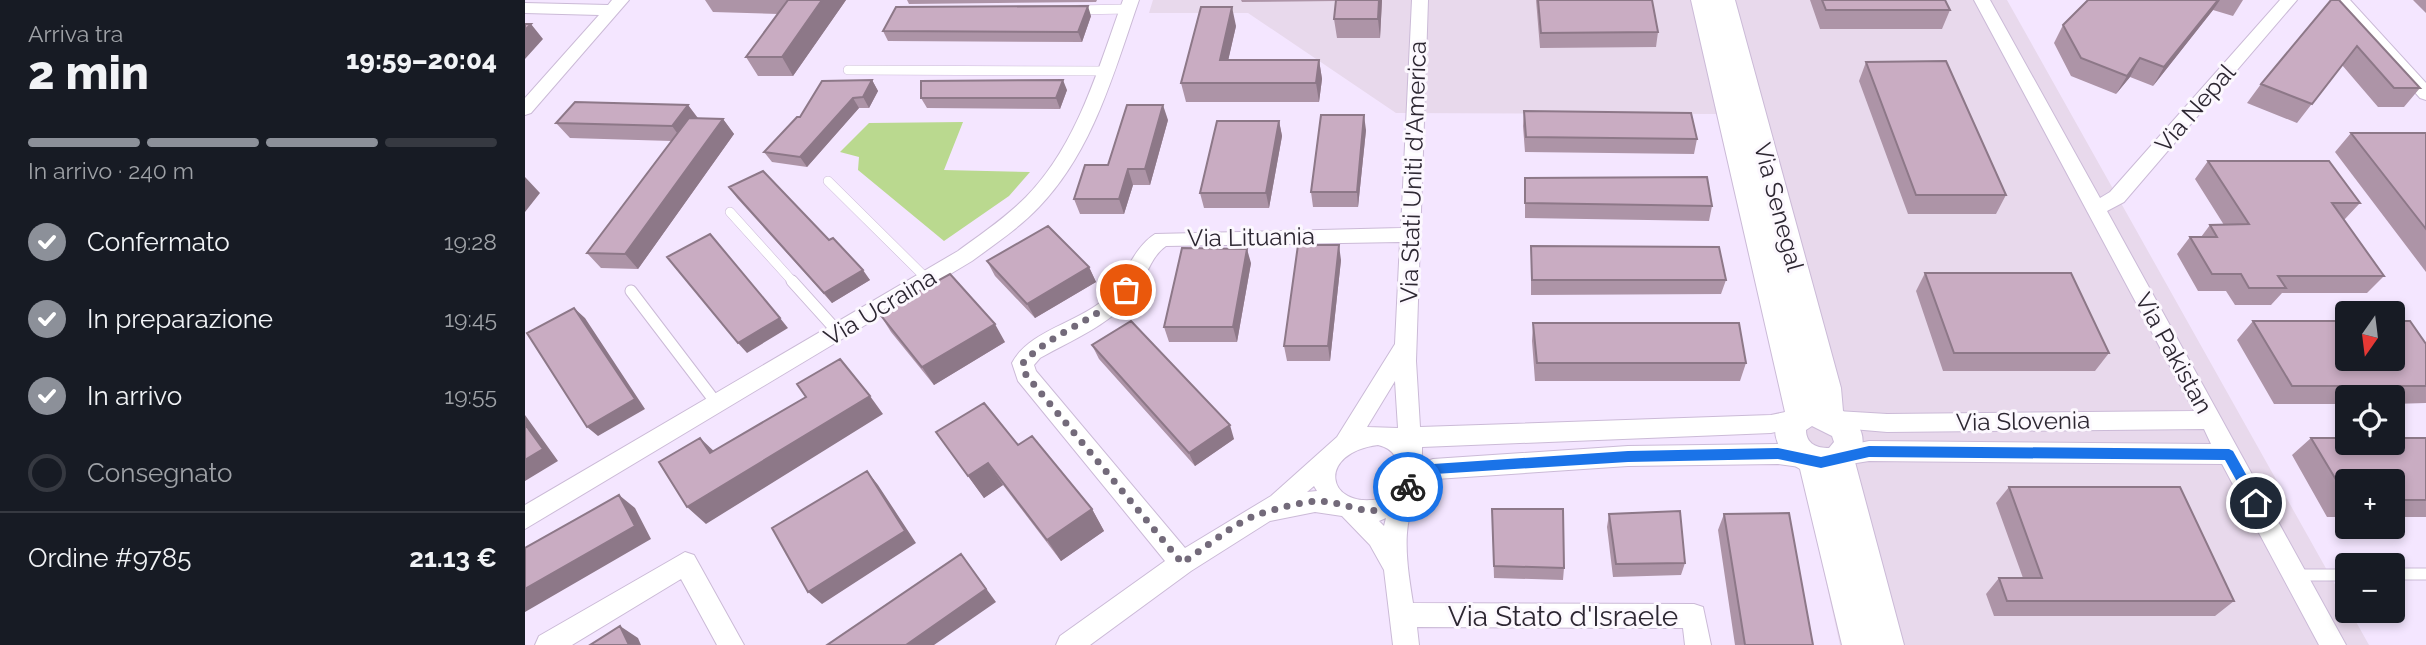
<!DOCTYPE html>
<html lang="it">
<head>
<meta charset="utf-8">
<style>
	:root { --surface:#171b24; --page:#242831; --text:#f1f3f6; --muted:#9ea1a6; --line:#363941; --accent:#8c9099 }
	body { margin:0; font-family:Raleway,sans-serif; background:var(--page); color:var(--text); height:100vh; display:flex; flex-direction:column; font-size:26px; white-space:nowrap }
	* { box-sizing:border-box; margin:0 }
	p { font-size:23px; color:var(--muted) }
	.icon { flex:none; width:38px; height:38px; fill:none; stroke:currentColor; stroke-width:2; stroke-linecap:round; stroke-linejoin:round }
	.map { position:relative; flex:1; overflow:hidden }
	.drawer { display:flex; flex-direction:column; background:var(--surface); width:525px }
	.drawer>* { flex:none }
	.needle { width:46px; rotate:194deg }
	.tools { position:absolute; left:1810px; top:301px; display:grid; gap:14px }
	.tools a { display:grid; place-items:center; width:70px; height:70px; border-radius:7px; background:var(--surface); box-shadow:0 4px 10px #0003; font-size:35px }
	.pin { position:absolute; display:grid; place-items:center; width:60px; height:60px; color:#fff; margin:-30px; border:4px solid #fff; border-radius:50%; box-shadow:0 2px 7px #0007 }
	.courier { position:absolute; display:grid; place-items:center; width:70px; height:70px; margin:-35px; border:5px solid #1a73e8; border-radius:50%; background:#fff; color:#222; box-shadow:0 2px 9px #0007 }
	.headline em { font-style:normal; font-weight:800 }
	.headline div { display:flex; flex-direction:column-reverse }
	.headline { display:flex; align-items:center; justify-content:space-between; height:119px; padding:0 28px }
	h1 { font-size:46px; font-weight:800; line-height:52px }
	.bar { display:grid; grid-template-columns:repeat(4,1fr); gap:10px 7px; align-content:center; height:84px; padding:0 28px }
	.bar i { height:9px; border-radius:5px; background:var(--line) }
	.bar .selected { background:var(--accent) }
	.bar p { grid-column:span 4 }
	.line { display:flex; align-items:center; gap:18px; padding:0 28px; border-top:2px solid var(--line) }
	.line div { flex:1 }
	ol { padding:0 28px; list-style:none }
	li { display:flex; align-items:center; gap:21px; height:77px }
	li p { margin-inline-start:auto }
	li .icon { padding:7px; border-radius:50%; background:var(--accent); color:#fff; stroke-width:4 }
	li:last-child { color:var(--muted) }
	li i { width:38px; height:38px; border:4px solid var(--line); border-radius:50% }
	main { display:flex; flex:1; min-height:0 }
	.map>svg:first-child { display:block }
	.commercial { fill:#e8d9ec }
	.green { fill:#bad98f }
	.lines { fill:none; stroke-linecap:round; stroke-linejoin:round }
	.lane-far1-casing { stroke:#cbbad7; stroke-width:10 }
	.lane-casing { stroke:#cbbad7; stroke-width:13 }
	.street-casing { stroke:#cbbad7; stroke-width:2 }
	.secondary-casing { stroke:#cbbad7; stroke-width:2 }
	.lane-far1 { stroke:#fff; stroke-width:9 }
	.lane { stroke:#fff; stroke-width:11 }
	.street { fill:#fff; fill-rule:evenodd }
	.secondary { fill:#fff; fill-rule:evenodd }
	.wall { fill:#ad94a7 }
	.shaded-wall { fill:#8d7888 }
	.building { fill:#c9acc2; stroke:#8d7888; stroke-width:2 }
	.route { fill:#1a73e8 }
	.done { stroke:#736a7a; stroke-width:7; stroke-dasharray:0 12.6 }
	.labels { text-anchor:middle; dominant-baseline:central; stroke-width:6; stroke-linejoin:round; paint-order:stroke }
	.street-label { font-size:24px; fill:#2d2732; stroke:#fcf8fe }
	.near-street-label { font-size:28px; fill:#2d2732; stroke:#fcf8fe }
</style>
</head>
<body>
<main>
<section class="drawer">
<div class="headline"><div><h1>2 min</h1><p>Arriva tra</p></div><em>19:59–20:04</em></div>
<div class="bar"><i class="selected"></i><i class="selected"></i><i class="selected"></i><i></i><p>In arrivo · 240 m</p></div>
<ol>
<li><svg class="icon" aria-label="check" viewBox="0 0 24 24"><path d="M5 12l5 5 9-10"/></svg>Confermato<p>19:28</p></li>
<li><svg class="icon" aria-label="check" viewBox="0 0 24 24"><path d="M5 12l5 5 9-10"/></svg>In preparazione<p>19:45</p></li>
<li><svg class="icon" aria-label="check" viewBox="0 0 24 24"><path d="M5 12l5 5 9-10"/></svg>In arrivo<p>19:55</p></li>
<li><i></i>Consegnato</li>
</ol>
<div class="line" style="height:91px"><div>Ordine #9785</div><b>21.13 €</b></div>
</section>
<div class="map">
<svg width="1901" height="645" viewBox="0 0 1901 645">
	<rect width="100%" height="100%" fill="#f4e6ff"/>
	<!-- commercial -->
	<path class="commercial" d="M628,0H1482L1844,645H1315L1197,114L871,113L723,13H624Z"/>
	<!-- green -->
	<path class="green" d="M438,122L419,170L505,172L484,196L419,241L333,170L334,157L315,152L344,123Z"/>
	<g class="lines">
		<defs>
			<path id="lane-far1" d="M550,10L603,9
				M323,70L581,71
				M303,181L402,279
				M205,212L269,283"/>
			<path id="lane" d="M267,281L313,332
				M106,291L192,404
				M1867,574H1901
				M1770,575H1822"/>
			<path id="street" d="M87,0H104L6,113L0,115V98L74,15L0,13V3L83,5Z
				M598,0H614C589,72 568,151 514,207C494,228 470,244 447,261L0,529V505L433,251C456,234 480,218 501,197C553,144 573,68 598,0Z
				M887,0H903L891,361L895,427L1246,415L1270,410L1278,412L1281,419L1278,426L1246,433L897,447V463L908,459L1103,446L1253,444L1290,451L1294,458L1290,465L1282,468L1253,464L1103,466L911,479C870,502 882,564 888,603L1169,604L1178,607L1186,645H1160L1158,628L892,627L894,645H868L859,570L845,545L817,516L790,512L745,521L666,571L565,645H531L535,636L640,561L493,381L487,363C503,332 550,323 576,302C600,283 605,250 630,234L876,228ZM875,242L870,344L812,437L746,496L660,548L511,371L509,365L515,358C547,340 585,325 609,295C621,280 624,258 641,246ZM870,381L873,428L842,427ZM853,445C873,450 873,462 875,480L854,499C801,509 791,453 853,445ZM789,486L792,491L782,492ZM861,518L859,526L854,521Z
				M1449,0H1465L1575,198L1585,192L1755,0H1772L1599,202L1582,211L1821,645H1794L1697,464L1344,461L1319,465L1311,462L1307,455L1311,448L1344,441L1686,444L1679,429L1362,432L1304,427L1301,420L1304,413L1312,411L1362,414L1669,411Z
				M1808,0H1825L1901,83V100L1895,98Z
				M160,552L169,555L219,645H192L156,579L47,645H10L14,636Z"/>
			<path id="secondary" d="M1166,0H1188L1287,399L1188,0H1210L1316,388L1318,411C1338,424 1344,442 1330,462L1379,645H1317L1275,469C1257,459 1238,427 1260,412ZM1287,426L1307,436L1309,442L1304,448C1292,448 1281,444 1281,430Z"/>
		</defs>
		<!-- lane-far1 casing -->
		<use href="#lane-far1" class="lane-far1-casing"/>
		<!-- lane casing -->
		<use href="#lane" class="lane-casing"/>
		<!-- street casing -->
		<use href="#street" class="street-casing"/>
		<!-- secondary casing -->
		<use href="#secondary" class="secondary-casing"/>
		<!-- lane-far1 -->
		<use href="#lane-far1" class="lane-far1"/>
		<!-- lane -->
		<use href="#lane" class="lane"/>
		<!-- street -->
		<use href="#street" class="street"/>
		<!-- secondary -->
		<use href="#secondary" class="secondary"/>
	</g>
	<!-- wall -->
	<path class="wall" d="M180,0H321L268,76H233L221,57L253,14L188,12Z
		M382,0H572L571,2L384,4Z
		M716,0H857L855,38H812L809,19L811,1L717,2Z
		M1011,0H1127L1133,32L1131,47L1015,48Z
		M1285,0H1420L1425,10L1417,29H1295Z
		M1563,0H1718L1708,16L1688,10L1628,86L1605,77L1591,94L1546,76L1529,43L1538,25Z
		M1806,0L1895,88L1879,107H1853L1817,65L1772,123L1722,103L1736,84Z
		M1888,0H1901V13Z
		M566,16L557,42L363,41L358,31Z
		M711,26L703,60H794L797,79L794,102H661L656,83Z
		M1341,62L1481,195L1471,214H1383L1334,81Z
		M347,80L353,91L344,108H334L282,167L247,162L239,152L275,117Z
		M542,90L535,109L402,108L396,98Z
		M163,105L173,118L198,119L209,134L113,269L76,268L62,253L147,141L45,138L31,123Z
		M999,111L1172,139L1169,154L1000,152L998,126Z
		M643,120L625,185H608L599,214H555L549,199L583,165Z
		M754,121L757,136L744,208H679L675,193Z
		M841,130L833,207H788L786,192Z
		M1826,133H1901V272L1810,152Z
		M1683,161L1835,203L1819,220L1859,276L1842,293H1757L1746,305H1710L1701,291H1673L1652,254L1665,237H1676L1685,225H1699L1670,179Z
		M1000,178L1187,206L1184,221L1000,218Z
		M204,187L304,240L345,280L307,303L212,198Z
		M1006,246L1201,280L1196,294L1006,295Z
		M816,260L805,361H762L759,346Z
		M462,261L564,267L571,282L510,318L470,276Z
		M726,263L712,342H644L639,327Z
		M1400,273L1584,353L1570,371H1418L1391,291Z
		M354,313L480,342L409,385L366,332Z
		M1728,321L1901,344V403L1867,404V397H1822V404H1749L1712,340Z
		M1008,323L1221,363L1215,381H1010L1007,341Z
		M567,345L709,439L670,466L574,359Z
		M411,432L493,445L567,509L579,531L536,561L478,485L459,498Z
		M1786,438H1901V517H1867V481H1822V517H1802L1767,455Z
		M1484,487L1709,601L1690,616H1469L1461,594L1474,578H1498L1471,503Z
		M967,509L1039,568L1038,580L969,578Z
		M1084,514L1160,563L1156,575L1088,577L1082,527Z
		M1199,514L1288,645H1210L1193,530Z"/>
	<!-- shaded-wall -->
	<path class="shaded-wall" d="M297,0H321L268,76L257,57Z
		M854,0H857L855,38L853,19Z
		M1693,0H1695L1688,10L1628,86L1639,67Z
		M563,6L566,16L557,42L553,32Z
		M707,7L711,26L699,79L695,60Z
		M6,24L18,39L0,59V30Z
		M1615,58L1605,77L1591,94L1602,76Z
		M794,60L797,79L794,102L791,83Z
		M347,80L353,91L344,108L338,97Z
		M538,80L542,90L535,109L531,98Z
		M328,98L334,108L282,167L275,157Z
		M163,105L174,120L158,141L147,126Z
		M638,105L643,120L625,185L620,169Z
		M839,115L841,130L833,207L832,192Z
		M198,119L209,134L113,269L100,254Z
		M754,121L757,136L744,208L741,193Z
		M603,169L608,185L599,214L594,199Z
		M0,177L15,193L0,212Z
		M814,245L816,260L805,361L803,346Z
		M722,249L726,263L712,342L708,327Z
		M564,267L571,282L510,318L502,304Z
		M338,270L345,280L307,303L299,293Z
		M49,308L60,318L120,409L73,436L62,427Z
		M255,318L263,328L222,353L213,343Z
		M470,324L480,342L409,385L397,367Z
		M345,396L358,414L181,524L162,507Z
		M0,415L33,461L0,481Z
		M705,425L709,439L670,466L664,453Z
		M175,438L193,455L185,453Z
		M463,463L478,485L459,498L443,476Z
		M342,471L353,485L391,543L297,604L283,592Z
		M94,495L110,508L126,539L0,612V589Z
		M567,509L579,531L536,561L522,540Z
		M436,554L471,602L409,645H381Z
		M95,626L113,638L116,645H104Z"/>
	<!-- building -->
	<path class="building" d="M263,0H297L257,57H221Z
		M811,0H854L853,19H809Z
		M1013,0H1127L1133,32L1016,33Z
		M1297,0H1420L1425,10H1301Z
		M1563,0H1693L1639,67L1615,58L1602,76L1556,58L1538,25Z
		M1806,0H1814L1895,88H1869L1832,46L1787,104L1736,84Z
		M563,6L553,32L358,31L371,7Z
		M676,7H707L695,60H794L791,83H656Z
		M0,24H6L0,30Z
		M1421,61L1481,195H1391L1341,62Z
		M347,80L338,97L328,98L275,157L239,152L272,117H275L297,81Z
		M538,80L531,98H396V81Z
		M50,102L163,105L147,126L31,123Z
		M602,105H638L620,169H603L594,199H549L560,165H583Z
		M999,111L1166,113L1172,139L1001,137Z
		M796,115H839L832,192H786Z
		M164,118L198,119L100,254L62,253Z
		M692,121H754L741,193H675Z
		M1826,133H1901V229Z
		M1683,161H1804L1835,203H1807L1859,276H1753L1761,288H1724L1716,274H1687L1665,237H1692L1685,225L1724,224Z
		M238,171L304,240L308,238L338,270L299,293L204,187Z
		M1182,177L1187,206L1000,203V178Z
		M523,226L564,267L502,304L462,261Z
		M185,234L255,318L213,343L142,257Z
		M773,245H814L803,346H759Z
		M1006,246L1194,247L1201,280H1007Z
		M657,248L722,249L708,327H639Z
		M1400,273H1546L1584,353H1429Z
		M425,274L470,324L397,367L354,313Z
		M49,308L110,399L62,427L2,333Z
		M606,321L705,425L664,453L567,345Z
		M1728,321H1822V359H1867V321H1885L1901,344V386H1767Z
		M1008,323H1214L1221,363H1012Z
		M315,359L345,396L162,507L134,462L175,438L185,453L281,397L272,384Z
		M459,403L493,445L507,436L567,509L522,540L463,463L443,476L411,432Z
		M0,424L18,449L0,460Z
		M1786,438H1822V443H1867V438H1901V500H1867V481H1822V498Z
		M342,471L380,531L283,592L247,528Z
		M1484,487H1655L1709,601H1482L1474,578H1517Z
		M94,495L110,526L0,589V548Z
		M967,509H1038L1039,568L969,566Z
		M1155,511L1160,563L1091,564L1084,514Z
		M1264,513L1288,645H1220L1199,514Z
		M436,554L461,589L381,645H302Z
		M95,626L104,645H65Z"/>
	<!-- route -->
	<path class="route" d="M1344,446L1704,449L1708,451L1737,503L1735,507H1726L1700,460L1344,457L1296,468L1253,459L1103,462L910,474L891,484L888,491L883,493L877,487L882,476L908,464L1103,451L1253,448L1296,457Z"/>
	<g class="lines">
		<!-- done -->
		<path class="done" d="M601,290C572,321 526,332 498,363L501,375L657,563C679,549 710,522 734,514C752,509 774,502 792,501C827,501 857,530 883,487"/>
	</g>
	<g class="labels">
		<!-- street labels -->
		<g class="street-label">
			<text transform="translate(1670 108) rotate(-49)">Via Nepal</text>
			<text transform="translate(888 172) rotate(-88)">Via Stati Uniti d'America</text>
			<text transform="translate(1254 207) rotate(75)">Via Senegal</text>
			<text transform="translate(726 237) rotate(-1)">Via Lituania</text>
			<text transform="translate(355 307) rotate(-31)">Via Ucraina</text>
			<text transform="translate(1649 353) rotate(61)">Via Pakistan</text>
			<text transform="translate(1498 421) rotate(-1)">Via Slovenia</text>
		</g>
		<!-- near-street labels -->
		<g class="near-street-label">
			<text x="1038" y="616">Via Stato d'Israele</text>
		</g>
	</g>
</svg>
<div class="tools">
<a><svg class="needle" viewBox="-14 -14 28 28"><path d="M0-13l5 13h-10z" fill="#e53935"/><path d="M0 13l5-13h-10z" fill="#9ea1a6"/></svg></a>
<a><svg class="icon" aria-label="locate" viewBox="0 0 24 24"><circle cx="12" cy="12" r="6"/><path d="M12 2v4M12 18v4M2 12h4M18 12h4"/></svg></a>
<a>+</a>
<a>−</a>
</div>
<div class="pin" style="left:601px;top:290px;background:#ea580c"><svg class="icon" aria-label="bag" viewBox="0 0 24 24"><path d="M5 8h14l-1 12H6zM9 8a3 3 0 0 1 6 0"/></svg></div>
<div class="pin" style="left:1731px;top:503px;background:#1f2937"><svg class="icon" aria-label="home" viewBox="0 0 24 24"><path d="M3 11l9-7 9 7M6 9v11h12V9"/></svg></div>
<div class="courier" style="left:883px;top:487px"><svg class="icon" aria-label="bike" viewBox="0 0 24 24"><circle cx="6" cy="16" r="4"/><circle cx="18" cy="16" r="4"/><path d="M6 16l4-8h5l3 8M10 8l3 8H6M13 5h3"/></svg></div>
</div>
</main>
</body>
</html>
